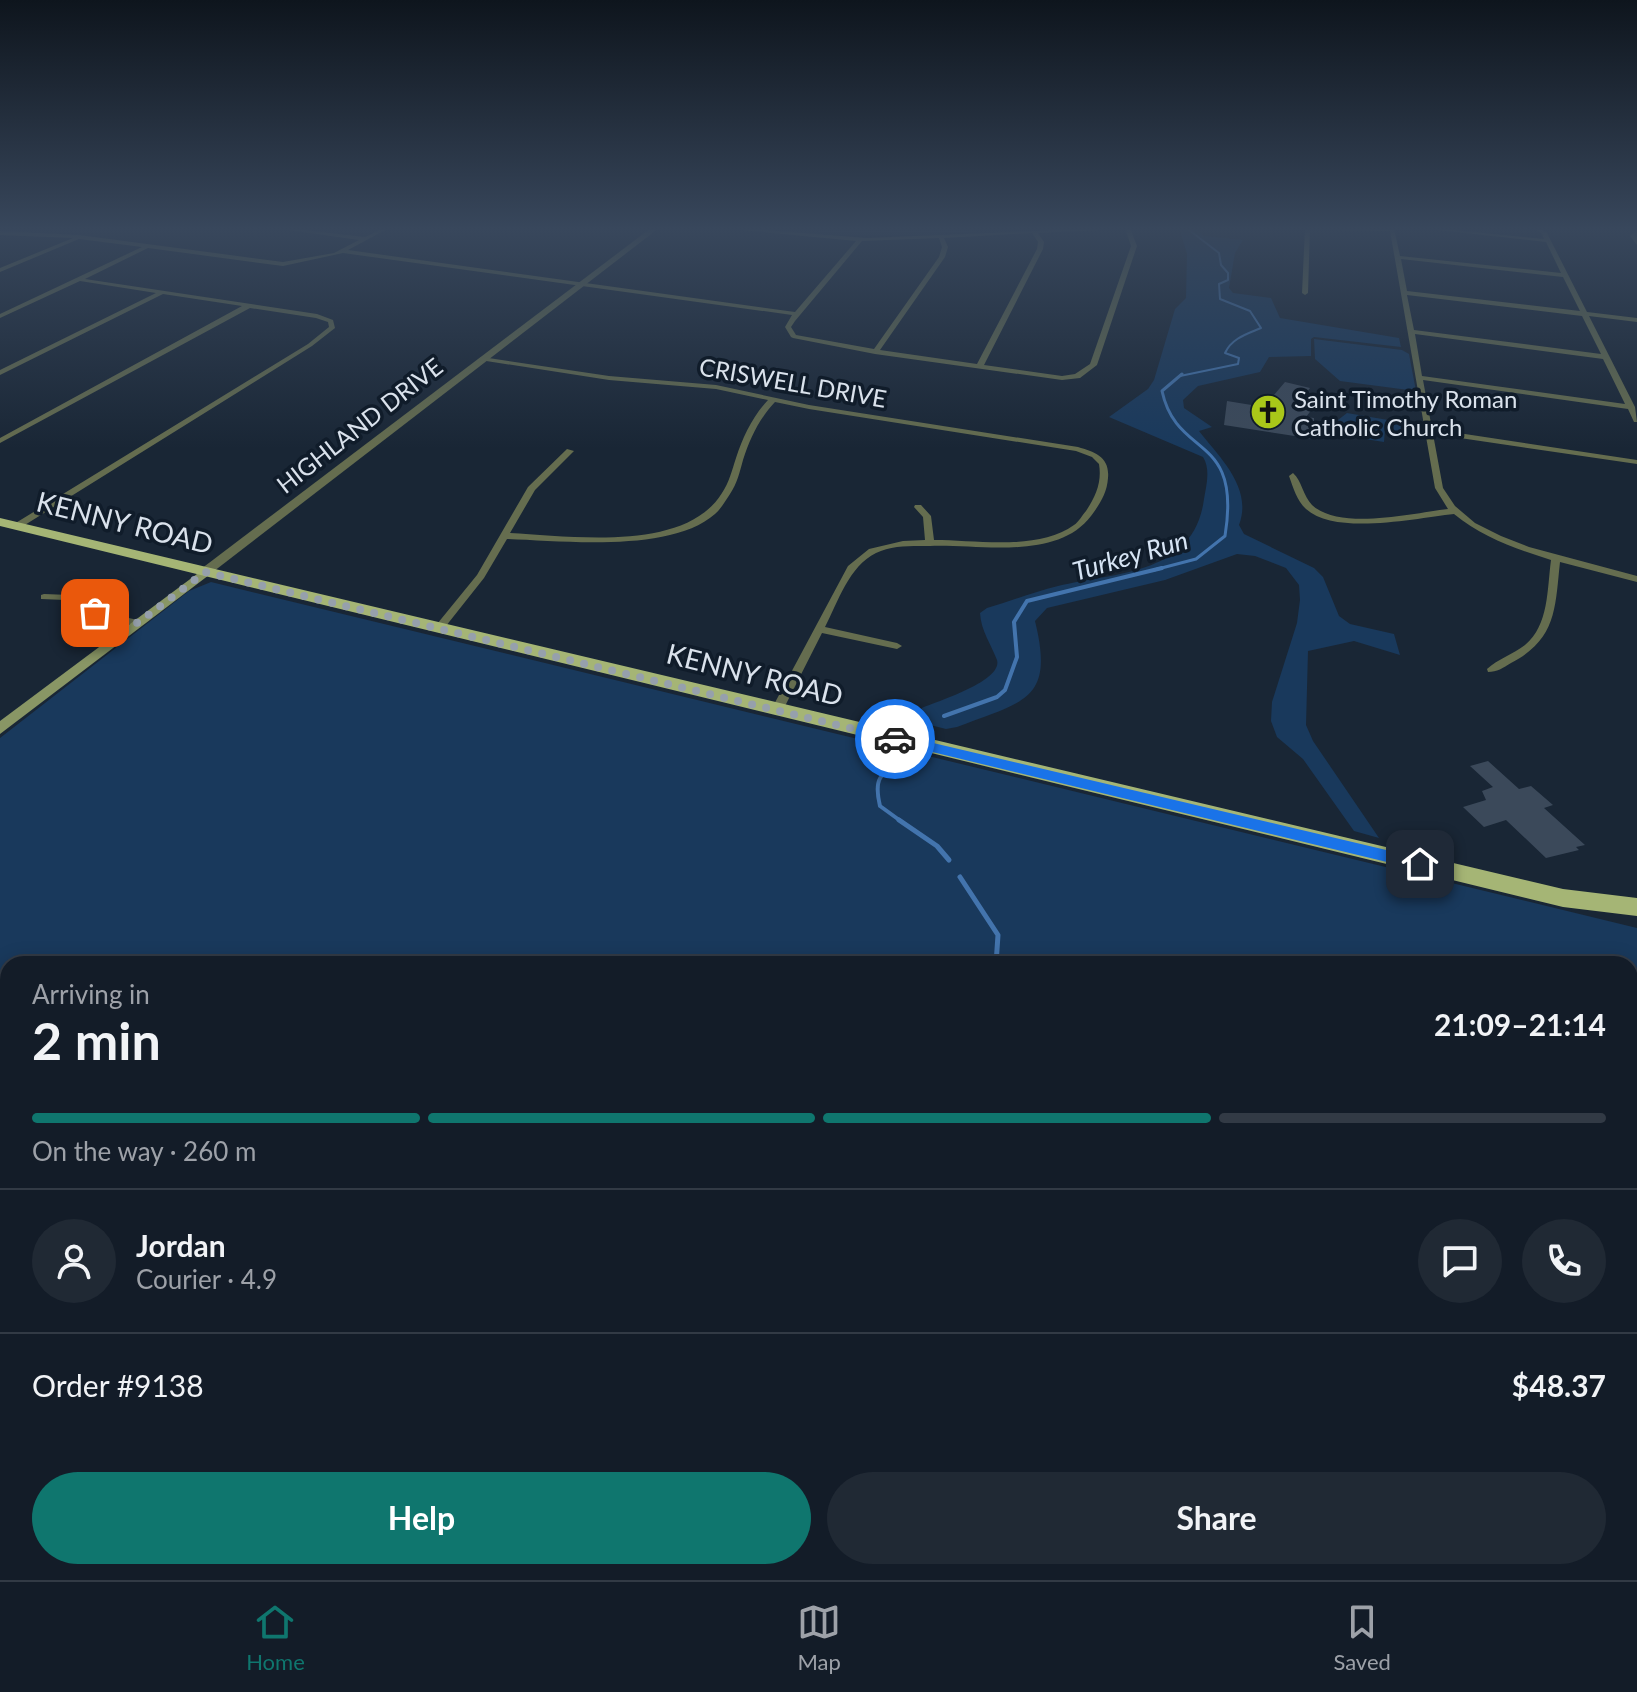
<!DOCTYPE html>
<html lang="en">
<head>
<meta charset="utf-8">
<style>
	:root { --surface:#131c28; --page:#202934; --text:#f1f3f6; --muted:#9da1a8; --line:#323a45; --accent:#0f766e }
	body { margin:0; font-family:Lato,sans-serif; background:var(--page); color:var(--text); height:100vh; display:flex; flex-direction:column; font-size:30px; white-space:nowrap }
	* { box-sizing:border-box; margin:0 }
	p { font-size:26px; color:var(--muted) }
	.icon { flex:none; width:44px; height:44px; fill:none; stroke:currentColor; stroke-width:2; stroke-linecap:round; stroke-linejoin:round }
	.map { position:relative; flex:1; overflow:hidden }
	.sheet { position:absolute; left:0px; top:956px; width:1638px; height:624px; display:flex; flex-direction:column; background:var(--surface); border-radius:24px 24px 0 0; box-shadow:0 4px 20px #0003,0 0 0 2px var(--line) }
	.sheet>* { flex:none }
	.pin { position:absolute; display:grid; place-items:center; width:68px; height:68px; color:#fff; margin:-34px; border-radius:16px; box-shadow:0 4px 12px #0006 }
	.courier { position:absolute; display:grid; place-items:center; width:80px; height:80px; margin:-40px; border:6px solid #1a73e8; border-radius:50%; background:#fff; color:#222; box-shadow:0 2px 10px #0007 }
	.overview em { font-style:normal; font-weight:700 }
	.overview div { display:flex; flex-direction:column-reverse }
	.overview { display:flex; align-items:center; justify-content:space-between; height:136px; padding:0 32px }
	h1 { font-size:52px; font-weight:700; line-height:60px }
	.bar { display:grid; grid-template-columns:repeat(4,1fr); gap:12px 8px; align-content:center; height:96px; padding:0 32px }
	.bar i { height:10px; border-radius:6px; background:var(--line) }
	.bar .selected { background:var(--accent) }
	.bar p { grid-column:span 4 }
	.line { display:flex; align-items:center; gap:20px; padding:0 32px; border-top:2px solid var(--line) }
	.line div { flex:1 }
	.round { display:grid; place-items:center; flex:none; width:84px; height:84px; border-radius:42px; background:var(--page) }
	.button { display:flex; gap:16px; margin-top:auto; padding:16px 32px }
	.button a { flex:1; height:92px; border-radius:48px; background:var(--accent); color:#fff; font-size:32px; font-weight:700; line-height:92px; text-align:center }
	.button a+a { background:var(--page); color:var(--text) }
	.tabs { display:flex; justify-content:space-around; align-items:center; height:112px; border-top:2px solid var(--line); background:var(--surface); font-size:22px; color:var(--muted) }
	.tabs a { display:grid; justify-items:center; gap:4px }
	.tabs .selected { color:var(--accent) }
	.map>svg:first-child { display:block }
	.built { fill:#1f3043 }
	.green { fill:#19395c; fill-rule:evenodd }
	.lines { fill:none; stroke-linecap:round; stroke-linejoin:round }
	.stream-far4 { stroke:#4374ad; stroke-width:2 }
	.stream-far3 { stroke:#4374ad; stroke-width:3 }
	.stream-far2 { stroke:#4374ad; stroke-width:4 }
	.stream-far1 { stroke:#4374ad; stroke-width:5 }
	.stream { stroke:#4374ad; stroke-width:6 }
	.building { fill:#3b495a }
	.minor { fill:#656d4f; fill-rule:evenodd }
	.tertiary { fill:#656d4f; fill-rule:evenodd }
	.secondary { fill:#899665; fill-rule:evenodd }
	.primary { fill:#a5b575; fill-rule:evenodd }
	.route { fill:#1a73e8 }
	.done { stroke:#96a0ac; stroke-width:8; stroke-dasharray:0 14.4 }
	.labels { text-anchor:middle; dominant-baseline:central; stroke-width:7; stroke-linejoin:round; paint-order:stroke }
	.far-street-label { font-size:24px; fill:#dae2ec; stroke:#101c2a }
	.far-poi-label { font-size:24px; fill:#dae2ec; stroke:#101c2a; text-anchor:start }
	.far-water-label { font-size:26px; font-style:italic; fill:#d6e4f4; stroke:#101c2a }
	.street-label { font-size:28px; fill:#dae2ec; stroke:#101c2a }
</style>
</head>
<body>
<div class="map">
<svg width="1637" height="1580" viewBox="0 0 1637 1580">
	<rect width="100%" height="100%" fill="#192635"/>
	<!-- built -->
	<path class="built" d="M822,228H1017L912,236L816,234Z"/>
	<!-- green -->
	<path class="green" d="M1179,228H1197L1204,236L1243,240L1235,253L1229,288L1233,293L1271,298L1280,318L1399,338L1401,347L1314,337L1311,339V356L1269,357L1260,372L1198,386L1183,400L1184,408L1212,427L1199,431C1220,458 1253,488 1239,525L1244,534L1314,568L1323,577L1339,616L1350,624L1394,634L1400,655L1354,641L1308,651L1306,725L1313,741L1379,838L1354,831L1303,759L1277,737L1271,721L1272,702L1297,623L1300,600L1299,585L1286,568L1255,556L1237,554L1165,580L1047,608L1035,621C1055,702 1023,701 957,727L946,729L918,722L916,716L922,708C938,701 1003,681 997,660C991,644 981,631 980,613L987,608C1010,601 1034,592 1058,586C1117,572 1194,575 1204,499C1206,486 1211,470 1203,457L1109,417L1148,389L1154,380L1175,309L1186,298L1187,254Z
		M1314,339L1402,350L1409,354L1416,391L1340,381L1315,359Z
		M1347,413L1388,420L1408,427L1409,433L1385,430L1384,442L1327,433L1329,427Z
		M211,582L1637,928V1580H0V738L189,591ZM8,964H1630V1572H8Z"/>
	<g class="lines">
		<!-- stream-far4 -->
		<path class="stream-far4" d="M1180,376L1238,364L1239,358L1225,353C1232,338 1247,334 1261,328L1250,311L1220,299L1219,284L1228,280V273L1221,265L1219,253L1189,230"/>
		<!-- stream-far3 -->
		<path class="stream-far3" d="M1154,570L1196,559L1225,536C1242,432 1177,460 1162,391L1182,374"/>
		<!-- stream-far2 -->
		<path class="stream-far2" d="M944,716L997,697L1005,690L1017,657L1014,622L1027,601L1162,568
			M902,822L880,806C872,773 884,773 910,757"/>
		<!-- stream-far1 -->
		<path class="stream-far1" d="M899,820L937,846L949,860
			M960,877L998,935L996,964"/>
		<!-- stream -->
		<path class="stream" d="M978,1580L981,1572"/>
	</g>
	<!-- building -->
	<path class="building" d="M1285,382L1310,388L1304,396L1319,400L1306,417L1314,418V439L1224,425L1227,401L1264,407Z
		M1488,761L1519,789L1531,786L1553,805L1544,808L1585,845L1576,847L1579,850L1546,858L1506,820L1484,827L1463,807L1486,800L1482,791L1493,787L1470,766Z"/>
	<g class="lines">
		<!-- minor -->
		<path class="minor" d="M274,228H287L365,237L384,228H389L348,250L795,312L856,241L742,230L740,228L867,238L1104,228L1102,230L1038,233L1044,242L1043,249L984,365L1062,376L1075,374L1090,364L1131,246L1125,228H1130L1137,246L1097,365L1080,378L1062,380L875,354L793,338L791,337L785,327L792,315L343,253L283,266L148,248L85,279L317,314L333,320L335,328L312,346L20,528H14V524L308,344L329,327L328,322L316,318L250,308L0,443V438L242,306L163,294L0,375V370L156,293L80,281L0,318V314L142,247L79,239L0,272V268L73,238L0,235V231L79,235L283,262L334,253L359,240ZM1032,233L1038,242L1037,249L977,364L880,350L945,257L948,247L944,238ZM939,238L942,247L939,257L874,349L796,335L791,327L795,321L862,241Z
			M1305,228H1310L1308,293L1305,295L1302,293Z
			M1323,228H1394L1400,256L1561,273L1546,242L1419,228H1434L1544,239L1542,234L1534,228H1540L1547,233L1587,312L1637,318V322L1589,316L1635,407L1637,422H1634L1628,409L1423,380L1432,429L1637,460V464L1433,434L1443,488L1455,506L1475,523L1501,536L1529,547L1637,576V582L1560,562C1555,608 1557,639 1511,663C1503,668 1497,672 1488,672L1487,669C1498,659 1513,654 1525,645C1549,625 1547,589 1551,560C1516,549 1482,537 1454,514C1416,518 1336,536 1306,509C1297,501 1293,487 1289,476L1293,473C1302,481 1303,496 1312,505C1340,531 1413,513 1448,509L1435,488L1390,231L1326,230ZM1401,259L1563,277L1580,311L1407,291ZM1407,295L1582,316L1601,354L1414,330ZM1415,334L1603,359L1625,404L1422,376Z
			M1637,230V245L1630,236Z
			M482,357L609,376L716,385L809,405L1078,447C1095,452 1110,457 1108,478C1107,493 1100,504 1091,516C1057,561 979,544 930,546C913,546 892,545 876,553C849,566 838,602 825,627L897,643L902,646L897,649L822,633L783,710L777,714L771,710L848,566L869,549L903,541L925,540L923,517L914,507L915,505H921L931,516L934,540C977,540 1038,551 1074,525C1079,522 1082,515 1086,511C1096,496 1102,482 1099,464L1092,457L1076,451L809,409L775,402C759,419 750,438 743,460C740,471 737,484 730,494C726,500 721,509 715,514C671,553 563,541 507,539L484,578L442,631L438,632L433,629L477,575L528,487L567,449L574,451L535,490L510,533C571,536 685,553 722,493C729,483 732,470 736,458C743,437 752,417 768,400L716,389L609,380L480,360V358Z
			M44,594L70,595L98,611L142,621L143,623L138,626L91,615L65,600L41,599V595Z"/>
		<!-- tertiary -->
		<path class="tertiary" d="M651,228H659L209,575H201V569Z"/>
		<!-- secondary -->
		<path class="secondary" d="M205,568L211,572L209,575L0,734V721Z"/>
		<!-- primary -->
		<path class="primary" d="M0,518L1563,889L1637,898V916L1563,907L0,526Z"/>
	</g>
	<!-- sky -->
	<linearGradient id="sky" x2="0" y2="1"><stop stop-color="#0e151d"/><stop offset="0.51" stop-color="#38475c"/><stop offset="1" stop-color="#38475c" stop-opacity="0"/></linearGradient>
	<rect width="1637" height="449" fill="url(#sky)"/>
	<!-- route -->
	<path class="route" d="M895,734L1420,858L1427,864L1420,870L891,742L889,739Z"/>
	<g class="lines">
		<!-- done -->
		<path class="done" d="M95,613L138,623L205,572L895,739"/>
	</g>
	<!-- icons -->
	<defs>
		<symbol id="church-disc" viewBox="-11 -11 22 22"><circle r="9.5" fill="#a9c719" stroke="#101c2a"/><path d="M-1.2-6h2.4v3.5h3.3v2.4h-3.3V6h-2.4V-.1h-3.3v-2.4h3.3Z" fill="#111"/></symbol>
	</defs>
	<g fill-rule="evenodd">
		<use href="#church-disc" x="1248" y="392" width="40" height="40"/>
	</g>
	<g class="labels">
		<!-- far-street labels -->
		<g class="far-street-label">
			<text transform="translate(793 382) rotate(10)">CRISWELL DRIVE</text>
			<text transform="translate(359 425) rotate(-38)">HIGHLAND DRIVE</text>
		</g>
		<!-- far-poi labels -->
		<g class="far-poi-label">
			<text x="1294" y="398">Saint Timothy Roman<tspan x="1294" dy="28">Catholic Church</tspan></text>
		</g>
		<!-- far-water labels -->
		<g class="far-water-label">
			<text transform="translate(1130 555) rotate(-16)">Turkey Run</text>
		</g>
		<!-- street labels -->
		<g class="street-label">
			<text transform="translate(125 522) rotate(14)">KENNY ROAD</text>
			<text transform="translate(755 674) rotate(14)">KENNY ROAD</text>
		</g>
	</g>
</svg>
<div class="pin" style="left:95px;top:613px;background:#ea580c"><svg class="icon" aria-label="bag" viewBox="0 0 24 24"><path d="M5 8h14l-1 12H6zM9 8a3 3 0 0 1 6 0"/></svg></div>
<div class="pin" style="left:1420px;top:864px;background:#1f2937"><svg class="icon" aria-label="home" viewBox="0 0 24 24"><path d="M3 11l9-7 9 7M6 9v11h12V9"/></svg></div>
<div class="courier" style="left:895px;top:739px"><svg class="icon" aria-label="car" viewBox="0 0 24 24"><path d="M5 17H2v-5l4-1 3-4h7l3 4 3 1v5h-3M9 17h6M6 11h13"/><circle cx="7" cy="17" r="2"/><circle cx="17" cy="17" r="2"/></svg></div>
<section class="sheet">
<div class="overview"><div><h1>2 min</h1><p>Arriving in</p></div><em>21:09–21:14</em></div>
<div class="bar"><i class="selected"></i><i class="selected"></i><i class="selected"></i><i></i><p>On the way · 260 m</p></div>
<div class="line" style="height:144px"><a class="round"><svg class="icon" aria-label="person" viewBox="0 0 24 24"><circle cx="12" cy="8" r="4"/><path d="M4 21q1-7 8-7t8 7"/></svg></a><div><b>Jordan</b><p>Courier · 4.9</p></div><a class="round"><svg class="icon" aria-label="chat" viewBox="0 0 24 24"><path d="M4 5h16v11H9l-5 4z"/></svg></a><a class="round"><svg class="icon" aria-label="phone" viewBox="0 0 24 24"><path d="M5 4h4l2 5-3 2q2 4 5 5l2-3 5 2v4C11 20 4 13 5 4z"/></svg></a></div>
<div class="line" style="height:104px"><div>Order #9138</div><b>$48.37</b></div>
<div class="button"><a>Help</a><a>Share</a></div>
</section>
</div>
<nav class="tabs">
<a class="selected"><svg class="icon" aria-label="home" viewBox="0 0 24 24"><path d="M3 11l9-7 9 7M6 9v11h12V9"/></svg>Home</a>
<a><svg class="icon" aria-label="map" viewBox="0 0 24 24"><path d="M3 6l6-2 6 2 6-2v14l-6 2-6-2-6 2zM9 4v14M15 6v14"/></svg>Map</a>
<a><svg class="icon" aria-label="saved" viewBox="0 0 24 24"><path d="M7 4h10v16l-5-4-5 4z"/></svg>Saved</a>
</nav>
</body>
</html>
